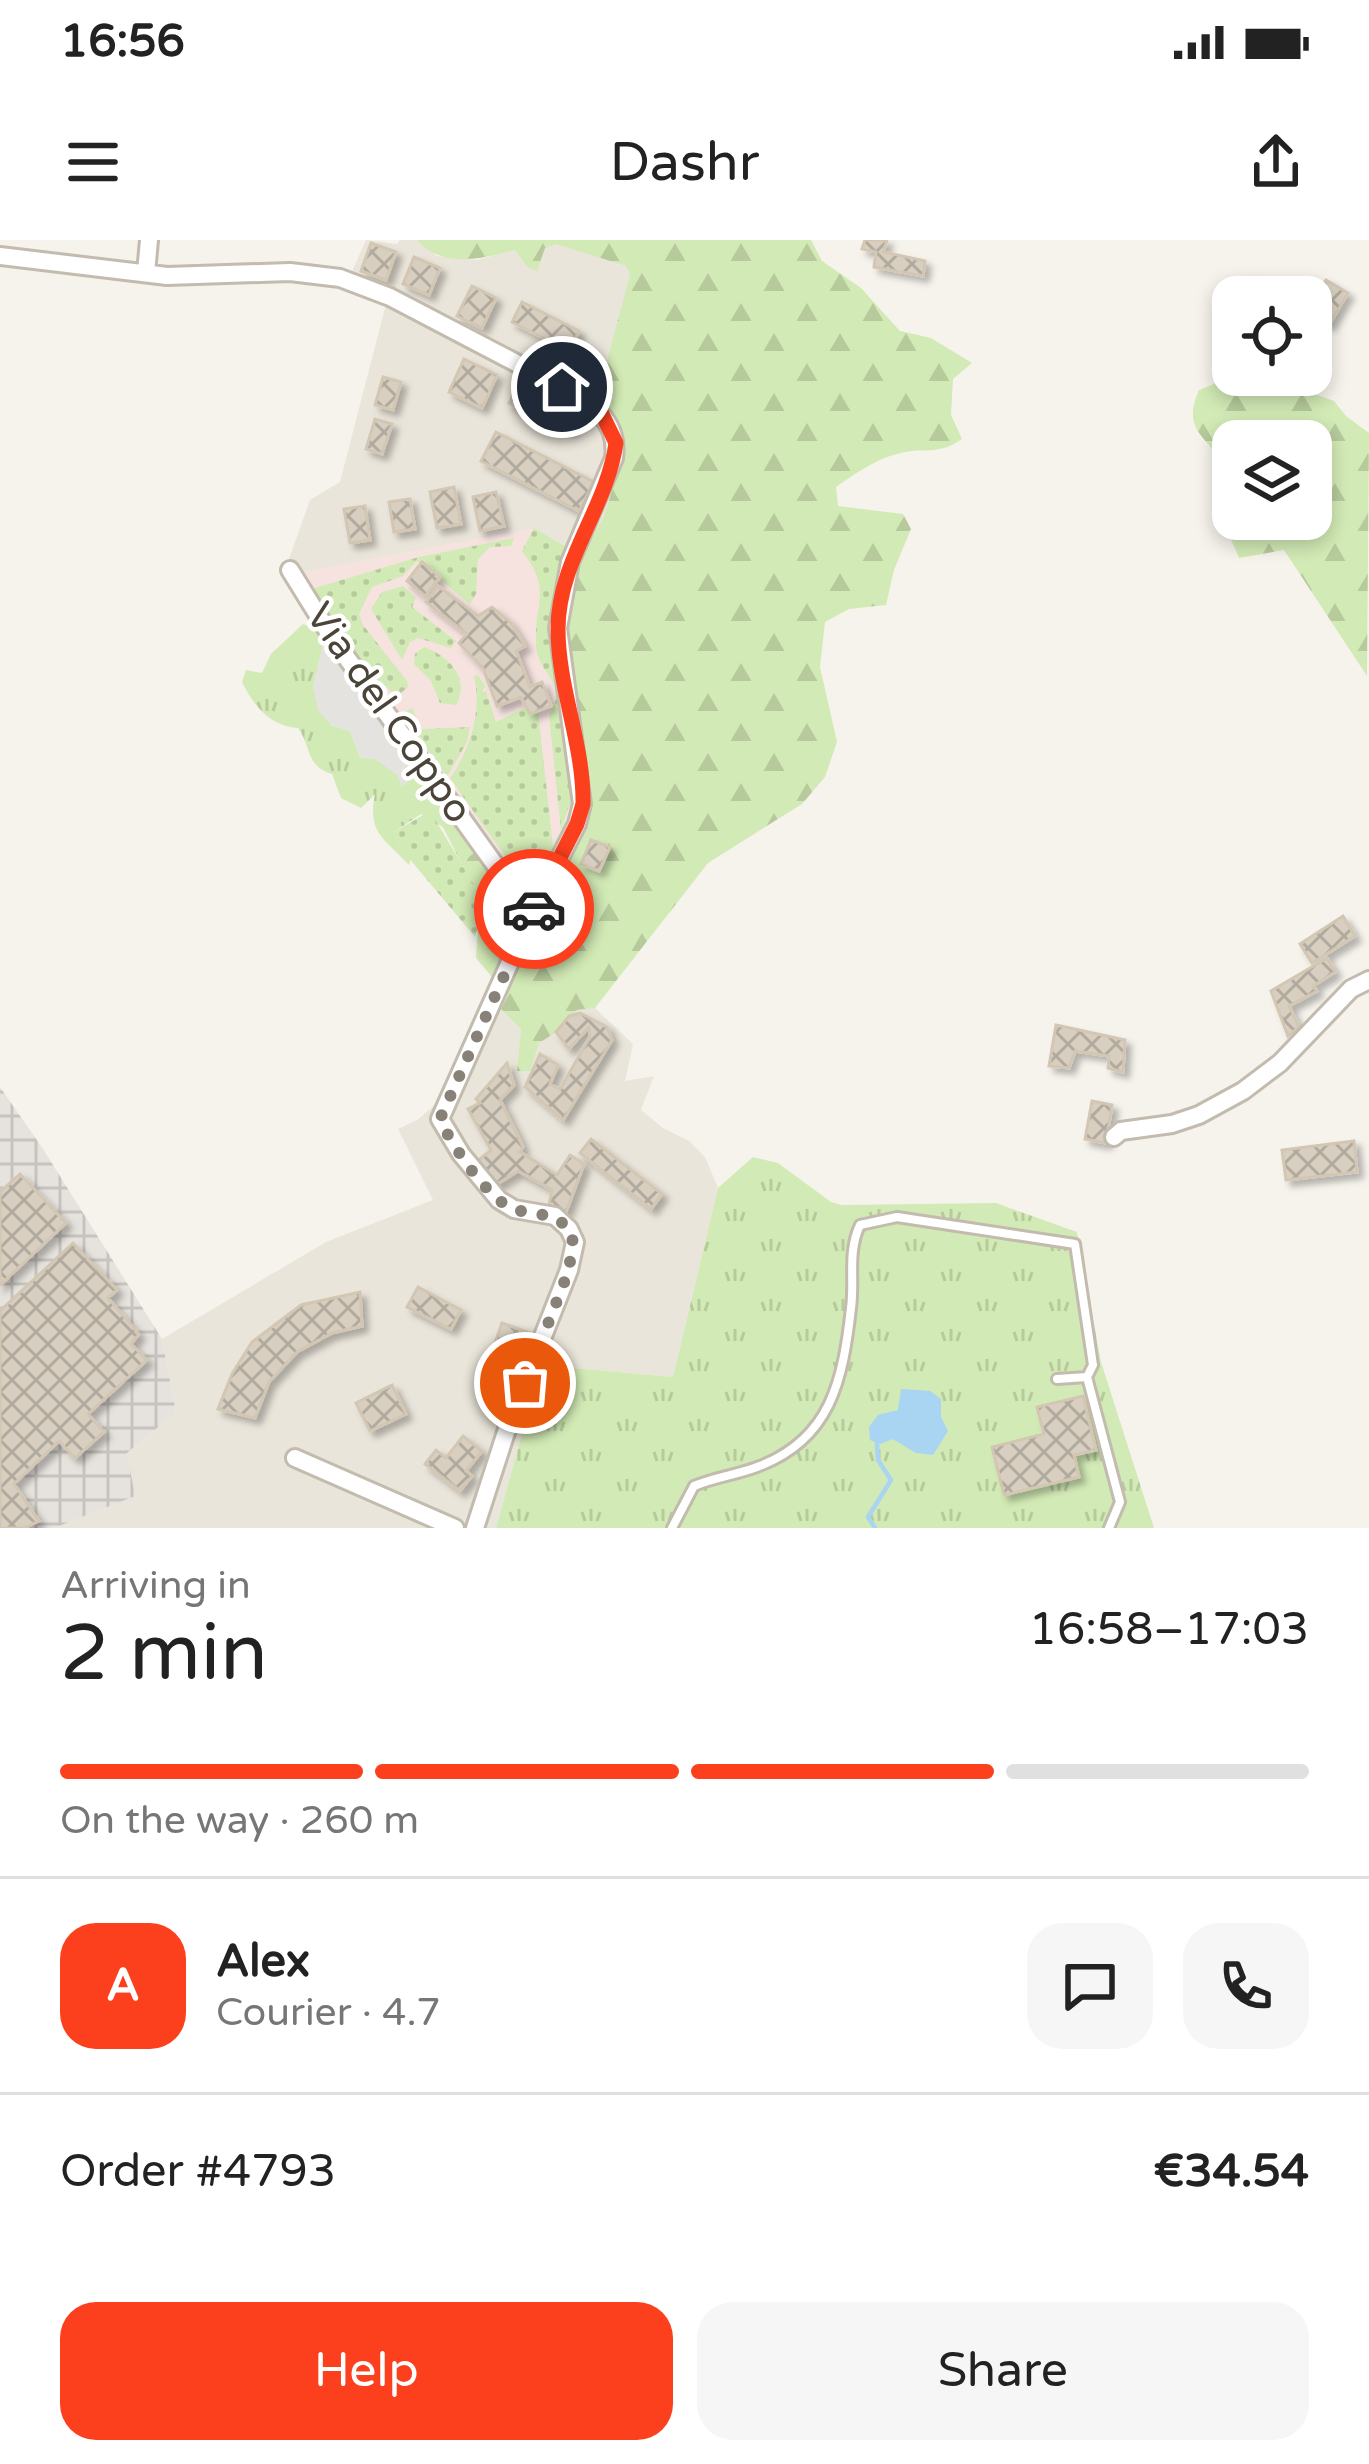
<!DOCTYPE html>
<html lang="en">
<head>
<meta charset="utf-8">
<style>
	:root { --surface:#fff; --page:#f6f6f6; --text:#222; --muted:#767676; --line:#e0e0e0; --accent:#fc3f1d }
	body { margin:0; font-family:"Varela Round",sans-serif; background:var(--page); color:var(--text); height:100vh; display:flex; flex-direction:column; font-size:45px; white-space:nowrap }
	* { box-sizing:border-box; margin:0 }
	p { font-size:39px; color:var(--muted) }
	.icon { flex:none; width:66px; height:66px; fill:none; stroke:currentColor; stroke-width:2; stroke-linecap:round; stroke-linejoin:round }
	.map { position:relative; height:1288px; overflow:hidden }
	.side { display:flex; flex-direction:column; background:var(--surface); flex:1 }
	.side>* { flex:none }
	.tools { position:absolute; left:1212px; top:36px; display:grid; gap:24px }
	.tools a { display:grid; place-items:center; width:120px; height:120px; border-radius:24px; background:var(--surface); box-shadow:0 6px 18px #0003; font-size:60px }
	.pin { position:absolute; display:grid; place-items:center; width:102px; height:102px; color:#fff; margin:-51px; border:6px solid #fff; border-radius:50%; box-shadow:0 3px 12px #0007 }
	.courier { position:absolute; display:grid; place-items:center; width:120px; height:120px; margin:-60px; border:9px solid #fc3f1d; border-radius:50%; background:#fff; color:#222; box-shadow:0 3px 15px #0007 }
	.overview em { font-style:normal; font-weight:600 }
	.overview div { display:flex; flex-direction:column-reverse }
	.overview { display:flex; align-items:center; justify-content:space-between; height:204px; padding:0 60px }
	h1 { font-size:78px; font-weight:600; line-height:90px }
	.bar { display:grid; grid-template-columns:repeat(4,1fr); gap:18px 12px; align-content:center; height:144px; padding:0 60px }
	.bar i { height:15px; border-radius:9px; background:var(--line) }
	.bar .selected { background:var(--accent) }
	.bar p { grid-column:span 4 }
	.line { display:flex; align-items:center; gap:30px; padding:0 60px; border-top:3px solid var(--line) }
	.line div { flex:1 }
	.round { display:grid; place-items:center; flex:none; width:126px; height:126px; border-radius:36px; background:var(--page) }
	.cta { display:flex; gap:24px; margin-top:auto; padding:24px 60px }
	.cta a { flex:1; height:138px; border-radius:36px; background:var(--accent); color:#fff; font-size:48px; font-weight:600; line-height:138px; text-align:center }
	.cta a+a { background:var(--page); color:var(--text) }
	.status { display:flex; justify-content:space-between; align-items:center; height:84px; padding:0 60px; background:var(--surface); direction:ltr }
	.status svg { height:33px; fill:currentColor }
	header { display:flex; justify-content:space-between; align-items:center; height:156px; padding:0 60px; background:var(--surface); font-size:54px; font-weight:600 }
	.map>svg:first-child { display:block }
	.residential { fill:#eae5da }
	.industrial { fill:url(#industrial-grid) }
	.medical { fill:#f6e3e0 }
	.grass { fill:url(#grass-tufts) }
	.forest { fill:url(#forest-firs); fill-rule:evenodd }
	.park { fill:url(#park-dots) }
	.parking { fill:#e5e3e0 }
	.water { fill:#a9d4f2 }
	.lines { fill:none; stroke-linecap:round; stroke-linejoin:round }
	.stream { stroke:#a9d4f2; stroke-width:4.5 }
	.building { fill:url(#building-cross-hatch); stroke:#d3c7b4; stroke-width:3; filter:url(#shadow) }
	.service-casing { stroke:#c2bbae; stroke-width:14 }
	.minor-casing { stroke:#c2bbae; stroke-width:22 }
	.service { stroke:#fff; stroke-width:8 }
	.minor { stroke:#fff; stroke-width:16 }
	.done { stroke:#878178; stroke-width:12; stroke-dasharray:0 21.6 }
	.route { stroke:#fc3f1d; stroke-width:15 }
	.labels { text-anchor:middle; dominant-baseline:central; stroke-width:9; stroke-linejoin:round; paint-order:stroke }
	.street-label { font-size:39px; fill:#4b4439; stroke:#fff }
</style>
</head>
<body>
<div class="status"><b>16:56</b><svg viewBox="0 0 49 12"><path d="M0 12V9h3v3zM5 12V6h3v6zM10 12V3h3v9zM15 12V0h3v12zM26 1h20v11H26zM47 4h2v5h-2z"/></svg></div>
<header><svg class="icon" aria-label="menu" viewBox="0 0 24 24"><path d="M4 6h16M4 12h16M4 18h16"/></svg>Dashr<svg class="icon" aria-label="share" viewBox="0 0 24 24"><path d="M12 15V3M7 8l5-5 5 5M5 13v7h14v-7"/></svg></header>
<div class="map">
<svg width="1369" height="1288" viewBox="0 0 1369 1288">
	<defs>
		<pattern id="industrial-grid" width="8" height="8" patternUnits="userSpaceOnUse" patternTransform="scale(3)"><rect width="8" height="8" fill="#e6e2dd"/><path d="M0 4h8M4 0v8" fill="none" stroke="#c7c3be"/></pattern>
		<pattern id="grass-tufts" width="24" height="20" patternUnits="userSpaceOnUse" patternTransform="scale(3)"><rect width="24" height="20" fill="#d2eab5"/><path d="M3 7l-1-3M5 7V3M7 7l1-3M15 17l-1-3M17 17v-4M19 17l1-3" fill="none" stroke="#b6ca9c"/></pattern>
		<pattern id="forest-firs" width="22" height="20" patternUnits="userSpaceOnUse" patternTransform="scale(3)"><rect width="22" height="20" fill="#d2eab5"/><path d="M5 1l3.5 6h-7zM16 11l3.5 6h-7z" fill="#b6ca9c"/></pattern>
		<pattern id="park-dots" width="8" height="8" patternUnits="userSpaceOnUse" patternTransform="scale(3)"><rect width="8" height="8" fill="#d2eab5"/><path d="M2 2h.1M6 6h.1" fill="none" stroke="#b6ca9c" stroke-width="1.8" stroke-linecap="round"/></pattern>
		<pattern id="building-cross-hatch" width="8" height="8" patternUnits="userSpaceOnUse" patternTransform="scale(3)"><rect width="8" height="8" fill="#d8cfc1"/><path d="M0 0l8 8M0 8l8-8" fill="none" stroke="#b1aa9e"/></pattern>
		<filter id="shadow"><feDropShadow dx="5.5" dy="5.5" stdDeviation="3" flood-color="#0004"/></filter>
	</defs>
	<rect width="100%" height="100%" fill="#f6f3ec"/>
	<!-- residential -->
	<path class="residential" d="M366,0L397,4L400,0H417L437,16L477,20L515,10L527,27L545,8L556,3L626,26L630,35L620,80L601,143L593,157L614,174L623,196L621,223L604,279L585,307L288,338L289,319L310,260L340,242L386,64L350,36Z
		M595,768L633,804L625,841L654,836L641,870L663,888L689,901L705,917L718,948L673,1137L541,1125L496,1288H54L134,1256L127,1213L176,1172L162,1099L326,1002L433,960L398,889L417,880L442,859L501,769L521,789L518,831L539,803L560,790L577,770Z"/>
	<!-- industrial -->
	<path class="industrial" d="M0,847L43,909L162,1099L176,1172L127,1213L135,1256L54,1288H0Z"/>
	<!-- medical -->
	<path class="medical" d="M534,288L568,308L570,572L528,657L500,654L460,587L325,397L288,338L307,331Z"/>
	<!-- grass -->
	<path class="grass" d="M303,384L321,391L325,397L313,447L331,485L350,491L360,517L375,519L411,540L421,528L475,612L461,623L443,587L421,574L394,592L398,605L411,618L409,625C384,598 367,593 375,554L361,568L341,558L332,534C305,526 312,507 298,488C270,486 253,465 242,442L246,430L262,433L271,414Z
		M753,917L778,923L831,962L842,965L996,963L1077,992L1101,1122L1154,1288H496L541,1125L673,1137L718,948Z"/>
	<!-- forest -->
	<path class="forest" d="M417,0H811L822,21L861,48L900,91L931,98L972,123L953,139L951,175L962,199C936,217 924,206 897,214C874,220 855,234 836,247L838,266L903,274L911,289L894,330L886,365L849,369L825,382L820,427L837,502L825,537L802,564L708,623L595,768L577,770L560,790L539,803L530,831H517L521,789L501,769L507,755L476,718L480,655L461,623L475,612L500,654L528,657L570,572L552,379L585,307L603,279L621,223L623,196L614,174L593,157L601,143L630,35L626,26L556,4L545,8L537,31L527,27L515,10C482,19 442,29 417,0Z
		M1272,139L1334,161L1346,176L1369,193L1367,436L1284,310L1239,318C1236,310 1230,300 1229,291C1225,271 1231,254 1226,234C1214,196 1179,196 1199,150L1219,142ZM1233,201H1311V279H1233Z"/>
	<!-- park -->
	<path class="park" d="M534,288L568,308L560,341L573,554L561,590L549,475C569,439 537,436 536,404C534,361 553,351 522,311Z
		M514,298L511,306L490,307L478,319L476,354L470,364L417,321L403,336L372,347L359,374L363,385L407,441L408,447L396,457L386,446L381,447L312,357L315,348L419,317Z
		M403,346L416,358L412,367L456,401L451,408L418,398L410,402L402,420L371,369L382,352Z
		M424,407C449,416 471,439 456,465L440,463L431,441L414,424L415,414Z
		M478,435L485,446L482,452L486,451L496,482L526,467L530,474L538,471L553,607L531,653L450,538C471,508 482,472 474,436Z
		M412,468L422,489L470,487L467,502L447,537L413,491L417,487L406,471Z
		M430,571L480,655L484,667L475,697L398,605L394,592Z"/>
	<!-- parking -->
	<path class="parking" d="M325,397L421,528L402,547L397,535L375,519L360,517L350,491L331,485L318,470L313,447Z"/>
	<!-- water -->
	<path class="water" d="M901,1149L930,1151L941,1159V1177L948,1191L933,1215L916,1213L893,1199L880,1204L870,1200L869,1187L878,1175L898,1170Z"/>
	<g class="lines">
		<!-- stream -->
		<path class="stream" d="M875,1288L868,1277L891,1240L878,1220L877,1204"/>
	</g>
	<!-- building -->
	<path class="building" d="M865,0H887L883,12L925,21L923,36L874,27L876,12L862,9Z
		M371,3L396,12L386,40L361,31Z
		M414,17L440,28L429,55L403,44Z
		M1252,38L1274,54L1272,57H1237Z
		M1326,40L1348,53L1329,85L1311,74V65Z
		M472,46L496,58L482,88L457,76Z
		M522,62L579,91L569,111L512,82Z
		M571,113L594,124L584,144L561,133Z
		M464,119L497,135L482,168L449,152Z
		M522,136L547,147L534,175L509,163Z
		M383,137L401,142L393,170L375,165Z
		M557,160L582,170L570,190L560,184L564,177L551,170Z
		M375,179L392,184L382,214L366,209Z
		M496,192L594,242L579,271L481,221Z
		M454,247L461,284L437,288L430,252Z
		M496,252L504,286L480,291L473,257Z
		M410,259L415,289L394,292L389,262Z
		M365,266L370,300L350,303L344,269Z
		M422,322L440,337L425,356L407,341Z
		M438,346L478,376L492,367L510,382L525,406L516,411L530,447L542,442L551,466L530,474L521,457L497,466L483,428L459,403L467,394L426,362Z
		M591,600L610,607L599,631L581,624Z
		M1343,676L1355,696L1312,723L1300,704Z
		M1327,718L1335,732L1313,746L1317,751L1289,766L1299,787L1288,796L1271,751Z
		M580,773L607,787L612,800L563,880L525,847L540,814L558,825L550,844L560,849L590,797L589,787L569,809L556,792L569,776Z
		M1056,785L1125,800L1123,832L1108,828L1109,816L1075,811L1069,828L1049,826Z
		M507,823L514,845L500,860L523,907L520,912L557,935L570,915L584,924L566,972L548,969L552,950L544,945L518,931L494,946L475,923L491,910L468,869L480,863L476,859Z
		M1092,861L1112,865L1106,903L1085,899Z
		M591,899L662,954L651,969L580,913Z
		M1354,901L1357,932L1286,940L1282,910Z
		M20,934L66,983L0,1045V952Z
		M73,1003L117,1050L108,1058L139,1094L131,1104L147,1120L88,1174L104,1192L75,1218L59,1201L14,1244L39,1281L24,1288H0V1071Z
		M418,1047L461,1070L451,1089L407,1067Z
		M360,1052L362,1086L332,1093L297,1112L269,1142L255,1178L218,1169L232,1134L252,1102L301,1065Z
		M502,1083L530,1093L512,1144L484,1134Z
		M392,1145L406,1174L370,1191L356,1163Z
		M1083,1156L1096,1210L1074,1215L1079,1237L1004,1255L992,1207L1044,1194L1037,1167Z
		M463,1196L482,1211L466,1231L472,1236L460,1251L425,1224L436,1210L446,1218Z"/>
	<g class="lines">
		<defs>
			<path id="service" d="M1057,1139L1087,1137L1120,1262L1109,1288
				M672,1288L694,1246C715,1237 736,1235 757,1227C831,1200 843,1140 851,1068C855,1039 847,1013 860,985L897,977L1075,1004L1093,1125L1087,1137"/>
			<path id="minor" d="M0,16L167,36L290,32L340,38L390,57L562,147C591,163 619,180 614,218L570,322L558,388L582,564L577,584L531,675L440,879L461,914L499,960L514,969L555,976L569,989L575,1002L569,1030L510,1180L475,1288
				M146,33L149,0
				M290,330L329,393L531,675
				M1114,897L1121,891L1172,884L1199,875L1243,851L1280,823L1351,749L1369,740
				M295,1218L455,1288"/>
		</defs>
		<!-- service casing -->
		<use href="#service" class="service-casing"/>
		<!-- minor casing -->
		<use href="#minor" class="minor-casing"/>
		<!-- service -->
		<use href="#service" class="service"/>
		<!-- minor -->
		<use href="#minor" class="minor"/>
	</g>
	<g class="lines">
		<!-- done -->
		<path class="done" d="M525,1143L569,1030L573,996C558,970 539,977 514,969C489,961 450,903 440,879L534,669"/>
		<!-- route -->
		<path class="route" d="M534,669L577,584L583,564C584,505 558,448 558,389C558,321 607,268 616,203L601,172L562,147"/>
	</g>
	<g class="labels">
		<!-- street labels -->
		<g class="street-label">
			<text transform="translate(389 473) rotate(55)">Via del Coppo</text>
		</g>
	</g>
</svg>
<div class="tools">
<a><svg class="icon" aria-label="locate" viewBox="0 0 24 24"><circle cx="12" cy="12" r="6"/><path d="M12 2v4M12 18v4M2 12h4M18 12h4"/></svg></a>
<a><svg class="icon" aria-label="layers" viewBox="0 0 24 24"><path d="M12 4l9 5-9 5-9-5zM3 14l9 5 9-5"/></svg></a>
</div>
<div class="pin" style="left:525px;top:1143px;background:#ea580c"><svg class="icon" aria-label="bag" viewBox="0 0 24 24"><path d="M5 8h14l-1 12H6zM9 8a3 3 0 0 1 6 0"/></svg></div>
<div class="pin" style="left:562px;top:147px;background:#1f2937"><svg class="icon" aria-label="home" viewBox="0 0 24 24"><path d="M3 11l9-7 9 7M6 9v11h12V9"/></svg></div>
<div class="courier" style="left:534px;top:669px"><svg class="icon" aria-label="car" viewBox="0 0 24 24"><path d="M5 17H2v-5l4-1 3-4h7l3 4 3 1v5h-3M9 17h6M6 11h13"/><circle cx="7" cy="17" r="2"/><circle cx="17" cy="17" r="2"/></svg></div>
</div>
<section class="side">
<div class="overview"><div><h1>2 min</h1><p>Arriving in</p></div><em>16:58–17:03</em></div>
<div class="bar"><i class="selected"></i><i class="selected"></i><i class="selected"></i><i></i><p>On the way · 260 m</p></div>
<div class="line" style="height:216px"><b class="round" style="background:var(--accent);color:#fff">A</b><div><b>Alex</b><p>Courier · 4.7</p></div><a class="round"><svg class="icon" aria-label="chat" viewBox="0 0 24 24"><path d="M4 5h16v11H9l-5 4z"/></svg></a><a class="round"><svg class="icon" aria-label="phone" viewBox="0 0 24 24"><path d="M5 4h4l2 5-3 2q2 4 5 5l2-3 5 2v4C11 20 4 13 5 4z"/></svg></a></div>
<div class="line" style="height:156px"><div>Order #4793</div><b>€34.54</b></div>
<div class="cta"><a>Help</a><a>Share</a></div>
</section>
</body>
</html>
